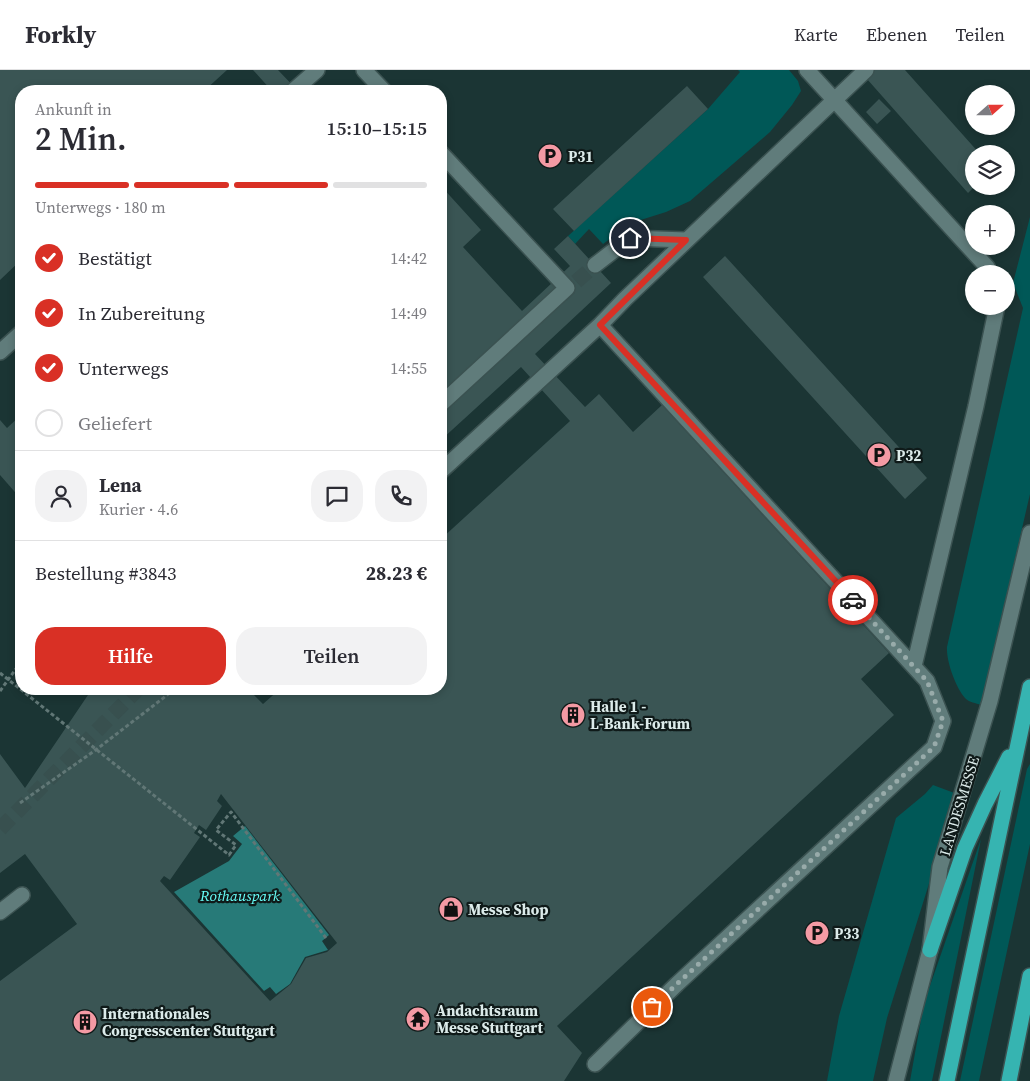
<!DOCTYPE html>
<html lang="de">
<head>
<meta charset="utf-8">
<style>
	:root { --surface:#fff; --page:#f2f2f3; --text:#2b2b33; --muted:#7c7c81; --line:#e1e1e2; --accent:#d93025 }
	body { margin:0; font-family:"Source Serif 4",serif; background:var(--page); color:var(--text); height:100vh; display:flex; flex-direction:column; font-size:19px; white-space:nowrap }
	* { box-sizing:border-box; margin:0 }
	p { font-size:16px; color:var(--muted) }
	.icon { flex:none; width:28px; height:28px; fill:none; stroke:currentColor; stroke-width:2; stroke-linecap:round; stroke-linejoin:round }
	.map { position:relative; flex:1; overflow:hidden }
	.drawer { position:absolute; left:15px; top:15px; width:432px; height:610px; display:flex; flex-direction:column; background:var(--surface); border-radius:20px; box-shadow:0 2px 8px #0003 }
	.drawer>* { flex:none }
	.needle { width:32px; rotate:69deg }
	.fabs { position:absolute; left:965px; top:15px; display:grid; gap:10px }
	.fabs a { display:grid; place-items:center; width:50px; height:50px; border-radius:50%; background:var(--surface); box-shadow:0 2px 8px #0003; font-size:25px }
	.pin { position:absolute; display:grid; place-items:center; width:42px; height:42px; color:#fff; margin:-21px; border:2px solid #fff; border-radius:50%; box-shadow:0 1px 5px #0007 }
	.courier { position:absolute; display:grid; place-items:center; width:50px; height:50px; margin:-25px; border:4px solid #d93025; border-radius:50%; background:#fff; color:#222; box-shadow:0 1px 6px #0007 }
	.head em { font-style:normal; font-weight:600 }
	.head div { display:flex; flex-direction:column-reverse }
	.head { display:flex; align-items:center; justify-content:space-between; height:85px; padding:0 20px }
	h1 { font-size:32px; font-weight:600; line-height:38px }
	.bar { display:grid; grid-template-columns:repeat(4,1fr); gap:8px 5px; align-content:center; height:60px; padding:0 20px }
	.bar i { height:6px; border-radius:4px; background:var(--line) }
	.bar .active { background:var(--accent) }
	.bar p { grid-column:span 4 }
	.line { display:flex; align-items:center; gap:12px; padding:0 20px; border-top:1px solid var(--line) }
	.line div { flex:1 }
	.round { display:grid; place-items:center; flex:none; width:52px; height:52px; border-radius:20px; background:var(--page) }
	ol { padding:0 20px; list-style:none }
	li { display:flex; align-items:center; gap:15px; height:55px }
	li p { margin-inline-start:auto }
	li .icon { padding:5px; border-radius:50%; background:var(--accent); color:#fff; stroke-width:4 }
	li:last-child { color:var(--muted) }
	li i { width:28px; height:28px; border:2px solid var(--line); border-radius:50% }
	.primary-button { display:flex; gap:10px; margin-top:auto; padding:10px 20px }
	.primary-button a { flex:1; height:58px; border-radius:20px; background:var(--accent); color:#fff; font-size:20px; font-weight:600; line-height:58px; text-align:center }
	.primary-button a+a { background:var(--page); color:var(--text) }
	header { display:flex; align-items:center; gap:30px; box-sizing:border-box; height:70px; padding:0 25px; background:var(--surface); border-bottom:1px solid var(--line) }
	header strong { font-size:24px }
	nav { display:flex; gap:28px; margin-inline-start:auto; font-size:18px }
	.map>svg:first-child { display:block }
	.green { fill:#005857 }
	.water { fill:#277a78 }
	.building { fill:#3a5554; fill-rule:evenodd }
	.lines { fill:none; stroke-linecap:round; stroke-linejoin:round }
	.minor-tunnel { stroke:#38504f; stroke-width:15; stroke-dasharray:15 8; stroke-linecap:butt }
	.minor-casing { stroke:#3b5251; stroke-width:18 }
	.highway-casing { stroke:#3b5251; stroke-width:18 }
	.path { stroke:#617776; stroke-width:3; stroke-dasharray:4 2.5; stroke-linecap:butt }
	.minor { stroke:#607c7b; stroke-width:15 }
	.highway { stroke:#36b4b1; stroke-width:15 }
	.done { stroke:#98abaa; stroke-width:5; stroke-dasharray:0 9 }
	.route { stroke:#d93025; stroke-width:6 }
	.labels { text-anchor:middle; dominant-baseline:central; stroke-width:4.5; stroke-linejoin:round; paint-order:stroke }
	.poi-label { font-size:15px; font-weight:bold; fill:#dcebea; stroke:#0f1a19; text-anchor:start }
	.street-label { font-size:15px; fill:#dcebea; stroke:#0f1a19 }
	.park-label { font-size:15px; font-style:italic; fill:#67fef9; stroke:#0f1a19 }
</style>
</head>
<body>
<header>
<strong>Forkly</strong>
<nav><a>Karte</a><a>Ebenen</a><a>Teilen</a></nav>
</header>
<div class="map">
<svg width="1030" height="1011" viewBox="0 0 1030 1011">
	<rect width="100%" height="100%" fill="#1b3534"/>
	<!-- green -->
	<path class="green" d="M738,0H789L798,11L801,21L792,35L770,62L690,131L666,142L631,153L603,174L589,159L575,174L568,166L708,39L740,2Z
		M1030,147V424L981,635C976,633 969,632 966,629C956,619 946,591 947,577L1023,238L1013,213Z
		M1030,694V774L979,1011H960L1027,699Z
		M933,715L957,724L887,948L873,1011H827L839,946L896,748L925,724Z
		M981,769L932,1011H910L924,933Z"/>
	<!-- water -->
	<path class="water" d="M245,756L329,865L322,871L328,880L305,887L290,914L276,924L270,917L264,921L174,822L229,791L242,774L233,766Z"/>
	<!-- building -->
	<path class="building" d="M0,0H227L204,21H21V190L0,210Z
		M253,0H278L298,21H272Z
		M859,0H905L980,84H974V116H975L968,123Z
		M687,16L708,39L574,161L553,139Z
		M879,29L891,41L877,54L866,42Z
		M441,116L481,160L463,177L522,241L570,196L554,179L568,166L611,213L535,284L585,337L599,324L633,362L662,335L889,583L861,609L894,645L557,956L582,983L564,1011H0V911L77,854L25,784L0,803V684L25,718L88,625L94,619H248L263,634L280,619H441V469L570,351L521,297L441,370ZM221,724L337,873L327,882L306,888L291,914L270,931L160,811L164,806L170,810L200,767L194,763L199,755L206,760L222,736L217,731Z
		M725,186L927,408L905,429L703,207Z
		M21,345V429L0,405V350L7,358Z"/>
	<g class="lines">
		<!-- minor-tunnel -->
		<path class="minor-tunnel" d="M559,227L595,195
			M0,759L138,619"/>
		<defs>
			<path id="minor" d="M364,0L384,21
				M807,0L987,197L990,204
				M293,21L317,0
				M441,83L567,218L441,334
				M595,195L630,168L686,170
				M0,282L21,263
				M441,401L600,255L625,229L866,0
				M914,596L976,336L997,236
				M0,842L22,825
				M595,994L677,914L934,677L943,651L927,611L600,255
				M896,1011L930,880L940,797L990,631L1030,463"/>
			<path id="highway" d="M930,880L965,778L985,734L1009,687
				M947,1011L1030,617
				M1009,1011L1030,906"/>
		</defs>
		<!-- minor casing -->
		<use href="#minor" class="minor-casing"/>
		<!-- highway casing -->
		<use href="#highway" class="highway-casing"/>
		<!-- path -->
		<path class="path" d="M0,603L229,785L236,775L216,760L231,742L326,868
			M0,621L21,592
			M20,733L97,679L175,619"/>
		<!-- minor -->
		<use href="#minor" class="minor"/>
		<!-- highway -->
		<use href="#highway" class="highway"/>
	</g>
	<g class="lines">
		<!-- done -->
		<path class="done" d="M652,937L934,677L943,651L927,611L853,530"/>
		<!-- route -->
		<path class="route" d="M630,168L686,170L600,255L853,530"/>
	</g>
	<!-- icons -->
	<defs>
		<symbol id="parking-disc" viewBox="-11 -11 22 22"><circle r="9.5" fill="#f49aa4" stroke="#0f1a19"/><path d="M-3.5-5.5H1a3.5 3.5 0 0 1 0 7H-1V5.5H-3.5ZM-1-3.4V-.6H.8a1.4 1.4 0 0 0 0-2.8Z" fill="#111"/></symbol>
		<symbol id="building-disc" viewBox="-11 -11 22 22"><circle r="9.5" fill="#f49aa4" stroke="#0f1a19"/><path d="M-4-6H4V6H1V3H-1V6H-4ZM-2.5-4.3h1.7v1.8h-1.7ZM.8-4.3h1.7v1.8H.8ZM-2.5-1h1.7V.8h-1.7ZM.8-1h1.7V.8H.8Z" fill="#111"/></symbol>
		<symbol id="shop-disc" viewBox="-11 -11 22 22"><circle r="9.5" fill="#f49aa4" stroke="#0f1a19"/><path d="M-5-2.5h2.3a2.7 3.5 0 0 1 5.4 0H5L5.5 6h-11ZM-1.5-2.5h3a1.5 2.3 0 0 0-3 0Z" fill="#111"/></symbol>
		<symbol id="temple-disc" viewBox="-11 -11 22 22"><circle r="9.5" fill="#f49aa4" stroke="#0f1a19"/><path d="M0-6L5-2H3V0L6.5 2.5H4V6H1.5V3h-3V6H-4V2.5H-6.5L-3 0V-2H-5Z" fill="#111"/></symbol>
	</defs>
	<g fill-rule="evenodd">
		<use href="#parking-disc" x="536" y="72" width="28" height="28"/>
		<use href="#parking-disc" x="865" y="371" width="28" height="28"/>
		<use href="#building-disc" x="559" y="631" width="28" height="28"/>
		<use href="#shop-disc" x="437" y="825" width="28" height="28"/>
		<use href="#parking-disc" x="803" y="849" width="28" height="28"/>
		<use href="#temple-disc" x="404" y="935" width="28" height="28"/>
		<use href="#building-disc" x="71" y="938" width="28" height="28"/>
	</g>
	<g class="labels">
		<!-- poi labels -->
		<g class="poi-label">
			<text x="568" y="86">P31</text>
			<text x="896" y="385">P32</text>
			<text x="590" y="636">Halle 1 -<tspan x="590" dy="17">L-Bank-Forum</tspan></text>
			<text x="468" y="839">Messe Shop</text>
			<text x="834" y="863">P33</text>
			<text x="436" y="940">Andachtsraum<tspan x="436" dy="17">Messe Stuttgart</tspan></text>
			<text x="102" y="943">Internationales<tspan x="102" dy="17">Congresscenter Stuttgart</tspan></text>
		</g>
		<!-- street labels -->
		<g class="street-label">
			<text transform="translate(959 736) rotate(-73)">LANDESMESSE</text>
		</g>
		<!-- park labels -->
		<g class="park-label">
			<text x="240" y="825">Rothauspark</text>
		</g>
	</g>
</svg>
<div class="fabs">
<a><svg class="needle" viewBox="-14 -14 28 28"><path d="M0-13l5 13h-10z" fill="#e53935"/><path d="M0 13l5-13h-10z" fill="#7c7c81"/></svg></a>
<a><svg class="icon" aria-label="layers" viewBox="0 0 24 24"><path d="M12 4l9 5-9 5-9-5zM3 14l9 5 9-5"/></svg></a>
<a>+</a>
<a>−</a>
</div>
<div class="pin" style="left:652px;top:937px;background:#ea580c"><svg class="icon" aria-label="bag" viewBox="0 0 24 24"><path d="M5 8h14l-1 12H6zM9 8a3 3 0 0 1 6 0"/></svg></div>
<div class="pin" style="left:630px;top:168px;background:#1f2937"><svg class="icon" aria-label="home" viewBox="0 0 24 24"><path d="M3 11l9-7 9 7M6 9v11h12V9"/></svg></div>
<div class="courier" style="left:853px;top:530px"><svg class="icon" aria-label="car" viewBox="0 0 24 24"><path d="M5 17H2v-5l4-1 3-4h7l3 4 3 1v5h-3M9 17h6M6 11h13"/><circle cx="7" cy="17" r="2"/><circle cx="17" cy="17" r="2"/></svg></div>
<section class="drawer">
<div class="head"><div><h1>2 Min.</h1><p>Ankunft in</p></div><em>15:10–15:15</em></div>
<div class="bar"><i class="active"></i><i class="active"></i><i class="active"></i><i></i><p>Unterwegs · 180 m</p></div>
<ol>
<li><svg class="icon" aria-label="check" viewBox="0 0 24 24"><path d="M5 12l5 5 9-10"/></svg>Bestätigt<p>14:42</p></li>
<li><svg class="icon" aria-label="check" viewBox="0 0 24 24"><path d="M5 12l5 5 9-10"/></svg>In Zubereitung<p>14:49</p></li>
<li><svg class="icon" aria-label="check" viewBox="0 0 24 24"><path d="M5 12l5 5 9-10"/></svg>Unterwegs<p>14:55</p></li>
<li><i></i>Geliefert</li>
</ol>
<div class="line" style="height:90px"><a class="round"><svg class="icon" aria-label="person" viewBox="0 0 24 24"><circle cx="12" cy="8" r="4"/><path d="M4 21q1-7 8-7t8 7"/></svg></a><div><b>Lena</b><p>Kurier · 4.6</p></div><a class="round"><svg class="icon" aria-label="chat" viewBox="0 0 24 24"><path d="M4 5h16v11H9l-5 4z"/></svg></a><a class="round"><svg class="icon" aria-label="phone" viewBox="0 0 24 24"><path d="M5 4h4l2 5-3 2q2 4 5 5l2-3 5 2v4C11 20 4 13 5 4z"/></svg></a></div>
<div class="line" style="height:65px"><div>Bestellung #3843</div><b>28.23 €</b></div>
<div class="primary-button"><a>Hilfe</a><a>Teilen</a></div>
</section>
</div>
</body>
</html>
